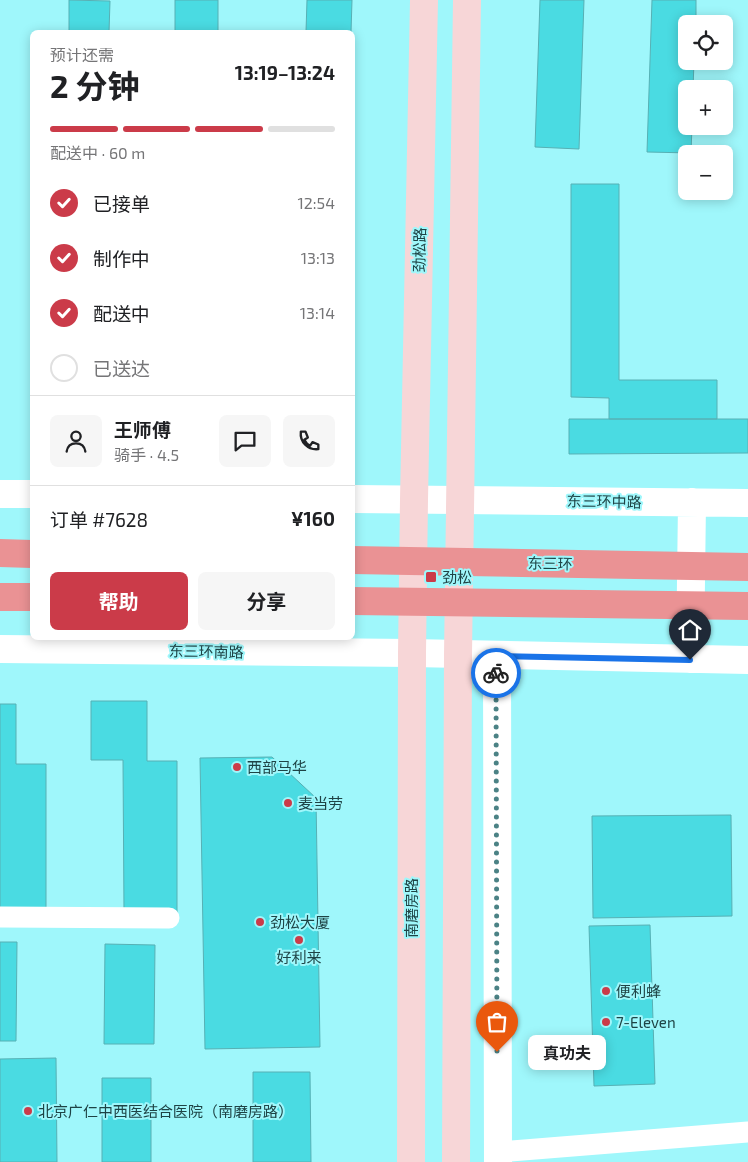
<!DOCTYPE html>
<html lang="zh">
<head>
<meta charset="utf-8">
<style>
	:root { --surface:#fff; --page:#f6f6f6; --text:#202124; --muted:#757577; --line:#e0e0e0; --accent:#cb3b49 }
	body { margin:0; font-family:"Exo 2","Noto Sans SC",sans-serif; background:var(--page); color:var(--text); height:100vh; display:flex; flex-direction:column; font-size:19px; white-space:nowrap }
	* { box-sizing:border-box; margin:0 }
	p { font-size:16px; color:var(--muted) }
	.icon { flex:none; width:28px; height:28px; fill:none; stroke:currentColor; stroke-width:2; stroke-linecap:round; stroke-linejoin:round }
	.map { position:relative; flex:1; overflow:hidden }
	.sheet { position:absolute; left:30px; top:30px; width:325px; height:610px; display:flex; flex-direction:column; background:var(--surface); border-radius:8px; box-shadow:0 2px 12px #0003 }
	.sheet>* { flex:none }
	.fabs { position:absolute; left:678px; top:15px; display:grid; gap:10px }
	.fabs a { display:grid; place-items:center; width:55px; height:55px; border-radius:8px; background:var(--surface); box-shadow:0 2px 12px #0003; font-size:25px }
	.pin { position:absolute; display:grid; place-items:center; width:42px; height:42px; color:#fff; margin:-51px -21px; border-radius:50% 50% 50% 0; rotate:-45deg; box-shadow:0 0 5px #0007 }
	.pin .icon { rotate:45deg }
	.courier { position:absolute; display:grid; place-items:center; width:50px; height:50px; margin:-25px; border:4px solid #1a73e8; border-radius:50%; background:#fff; color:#222; box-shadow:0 1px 6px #0007 }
	.bubble { position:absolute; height:35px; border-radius:8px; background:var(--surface); box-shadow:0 2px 12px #0003; font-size:16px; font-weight:700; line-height:35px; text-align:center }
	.head em { font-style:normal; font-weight:700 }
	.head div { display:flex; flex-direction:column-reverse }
	.head { display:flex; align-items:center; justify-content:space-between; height:85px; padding:0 20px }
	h1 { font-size:32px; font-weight:700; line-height:38px }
	.bar { display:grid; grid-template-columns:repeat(4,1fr); gap:8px 5px; align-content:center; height:60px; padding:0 20px }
	.bar i { height:6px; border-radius:4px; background:var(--line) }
	.bar .selected { background:var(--accent) }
	.bar p { grid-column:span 4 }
	.line { display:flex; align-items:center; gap:12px; padding:0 20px; border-top:1px solid var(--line) }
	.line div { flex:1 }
	.round { display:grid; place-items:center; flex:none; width:52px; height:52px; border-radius:8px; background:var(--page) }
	ol { padding:0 20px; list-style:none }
	li { display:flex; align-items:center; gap:15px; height:55px }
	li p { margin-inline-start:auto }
	li .icon { padding:5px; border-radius:50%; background:var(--accent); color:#fff; stroke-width:4 }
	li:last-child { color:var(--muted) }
	li i { width:28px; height:28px; border:2px solid var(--line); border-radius:50% }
	.button { display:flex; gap:10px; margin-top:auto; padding:10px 20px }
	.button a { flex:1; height:58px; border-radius:8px; background:var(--accent); color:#fff; font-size:20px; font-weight:700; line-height:58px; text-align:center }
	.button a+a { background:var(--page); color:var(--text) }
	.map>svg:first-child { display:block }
	.building { fill:#4adbe2; stroke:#57b0b4 }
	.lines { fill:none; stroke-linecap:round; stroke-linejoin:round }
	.minor { stroke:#fff; stroke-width:21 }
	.tertiary { stroke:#fff; stroke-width:28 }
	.secondary { stroke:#f7d6d7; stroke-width:28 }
	.trunk { stroke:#ea9294; stroke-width:28 }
	.done { stroke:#4b8285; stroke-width:5; stroke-dasharray:0 9 }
	.route { stroke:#1a73e8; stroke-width:6 }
	.poi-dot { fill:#cb3b49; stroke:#9ff7fb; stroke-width:2 }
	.labels { text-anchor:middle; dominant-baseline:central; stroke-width:4; stroke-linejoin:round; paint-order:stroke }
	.street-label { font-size:15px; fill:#1e4345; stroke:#9ff7fb }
	.poi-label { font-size:15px; fill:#1e4345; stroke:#9ff7fb; text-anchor:start }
</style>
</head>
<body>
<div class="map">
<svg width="748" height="1162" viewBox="0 0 748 1162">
	<rect width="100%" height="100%" fill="#9ff7fb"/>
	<!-- building -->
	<path class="building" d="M69,0L110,1L109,32H69Z
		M175,0H218V32H175Z
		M307,0H352L351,32H306Z
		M540,0H584L579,149L535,147Z
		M652,0H696V24H686V61H694L693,89H686V126H692L691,153L647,152Z
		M571,184H619V380H717V419H609V398L571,397Z
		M569,419H748V453L569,454Z
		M91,701H147V761H177V913H124L123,760H91Z
		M0,704H16V764H46V916H0Z
		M272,757L316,798L320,1047L205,1049L200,758Z
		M731,815L732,916L593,918L592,816Z
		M650,925L655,1084L594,1086L589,926Z
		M0,942H17L16,1041H0Z
		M105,944L155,945L154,1044H104Z
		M56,1058L57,1162H0V1059Z
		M253,1072H310L311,1162H253Z
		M102,1078H151V1162H102Z"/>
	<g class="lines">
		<!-- minor -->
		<path class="minor" d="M0,917L169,918
			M498,1152L748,1132"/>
		<!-- tertiary -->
		<path class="tertiary" d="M0,494H32
			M352,499L748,503
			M0,649L412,653L748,660
			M497,656L498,1162
			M690,659L692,502"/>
		<!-- secondary -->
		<path class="secondary" d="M411,1162L412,653L414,500L424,0
			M456,1162L458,655L467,0"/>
		<!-- trunk -->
		<path class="trunk" d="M0,553L32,554
			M352,560L748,567
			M0,597H32
			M352,601L748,606"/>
	</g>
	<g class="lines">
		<!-- done -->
		<path class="done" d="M496,673L497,1052"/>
		<!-- route -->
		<path class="route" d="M496,673V656L690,660"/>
	</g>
	<!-- markers -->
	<g class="poi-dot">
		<rect x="425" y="571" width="12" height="12" rx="2.5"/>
		<circle cx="237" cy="767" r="5"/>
		<circle cx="288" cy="803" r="5"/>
		<circle cx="260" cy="922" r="5"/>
		<circle cx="299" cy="940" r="5"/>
		<circle cx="606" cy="991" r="5"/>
		<circle cx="606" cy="1022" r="5"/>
		<circle cx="28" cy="1111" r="5"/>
	</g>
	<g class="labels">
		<!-- street labels -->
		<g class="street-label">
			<text transform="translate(419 250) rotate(-89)">劲松路</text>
			<text transform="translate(604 501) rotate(1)">东三环中路</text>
			<text transform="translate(550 563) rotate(1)">东三环</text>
			<text transform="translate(206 651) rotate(1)">东三环南路</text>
			<text transform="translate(411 908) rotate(-90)">南磨房路</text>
		</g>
		<!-- poi labels -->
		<g class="poi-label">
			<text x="442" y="577">劲松</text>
			<text x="247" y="767">西部马华</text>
			<text x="298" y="803">麦当劳</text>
			<text x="270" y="922">劲松大厦</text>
			<text x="299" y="957" text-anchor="middle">好利来</text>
			<text x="616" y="991">便利蜂</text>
			<text x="616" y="1022">7-Eleven</text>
			<text x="38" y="1111">北京广仁中西医结合医院（南磨房路）</text>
		</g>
	</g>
</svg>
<div class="fabs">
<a><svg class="icon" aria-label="locate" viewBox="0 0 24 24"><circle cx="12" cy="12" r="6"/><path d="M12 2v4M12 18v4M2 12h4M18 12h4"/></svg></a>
<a>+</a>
<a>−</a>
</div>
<div class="pin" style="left:497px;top:1052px;background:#ea580c"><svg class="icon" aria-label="bag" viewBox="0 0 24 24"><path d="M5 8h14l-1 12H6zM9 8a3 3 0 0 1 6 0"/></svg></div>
<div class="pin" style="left:690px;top:660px;background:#1f2937"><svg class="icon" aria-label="home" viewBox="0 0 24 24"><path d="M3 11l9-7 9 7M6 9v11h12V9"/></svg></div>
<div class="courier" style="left:496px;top:673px"><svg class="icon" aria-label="bike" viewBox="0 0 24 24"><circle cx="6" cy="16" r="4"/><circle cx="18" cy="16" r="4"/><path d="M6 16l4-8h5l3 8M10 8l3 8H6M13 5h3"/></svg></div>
<div class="bubble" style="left:528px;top:1035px;width:78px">真功夫</div>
<section class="sheet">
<div class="head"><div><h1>2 分钟</h1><p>预计还需</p></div><em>13:19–13:24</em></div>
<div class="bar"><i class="selected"></i><i class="selected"></i><i class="selected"></i><i></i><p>配送中 · 60 m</p></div>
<ol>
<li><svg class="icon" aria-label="check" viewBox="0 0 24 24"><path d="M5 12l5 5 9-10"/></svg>已接单<p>12:54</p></li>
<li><svg class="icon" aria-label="check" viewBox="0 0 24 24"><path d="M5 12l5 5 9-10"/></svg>制作中<p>13:13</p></li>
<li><svg class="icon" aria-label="check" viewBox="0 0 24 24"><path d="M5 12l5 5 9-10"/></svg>配送中<p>13:14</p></li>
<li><i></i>已送达</li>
</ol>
<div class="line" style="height:90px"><a class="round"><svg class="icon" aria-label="person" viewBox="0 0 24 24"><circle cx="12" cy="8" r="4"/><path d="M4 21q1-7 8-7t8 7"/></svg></a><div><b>王师傅</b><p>骑手 · 4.5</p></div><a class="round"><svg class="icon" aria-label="chat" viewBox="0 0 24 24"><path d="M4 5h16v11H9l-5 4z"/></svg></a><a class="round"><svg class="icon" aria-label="phone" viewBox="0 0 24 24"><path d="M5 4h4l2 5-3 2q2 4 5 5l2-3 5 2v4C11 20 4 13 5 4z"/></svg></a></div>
<div class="line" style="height:65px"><div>订单 #7628</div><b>¥160</b></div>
<div class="button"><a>帮助</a><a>分享</a></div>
</section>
</div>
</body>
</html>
